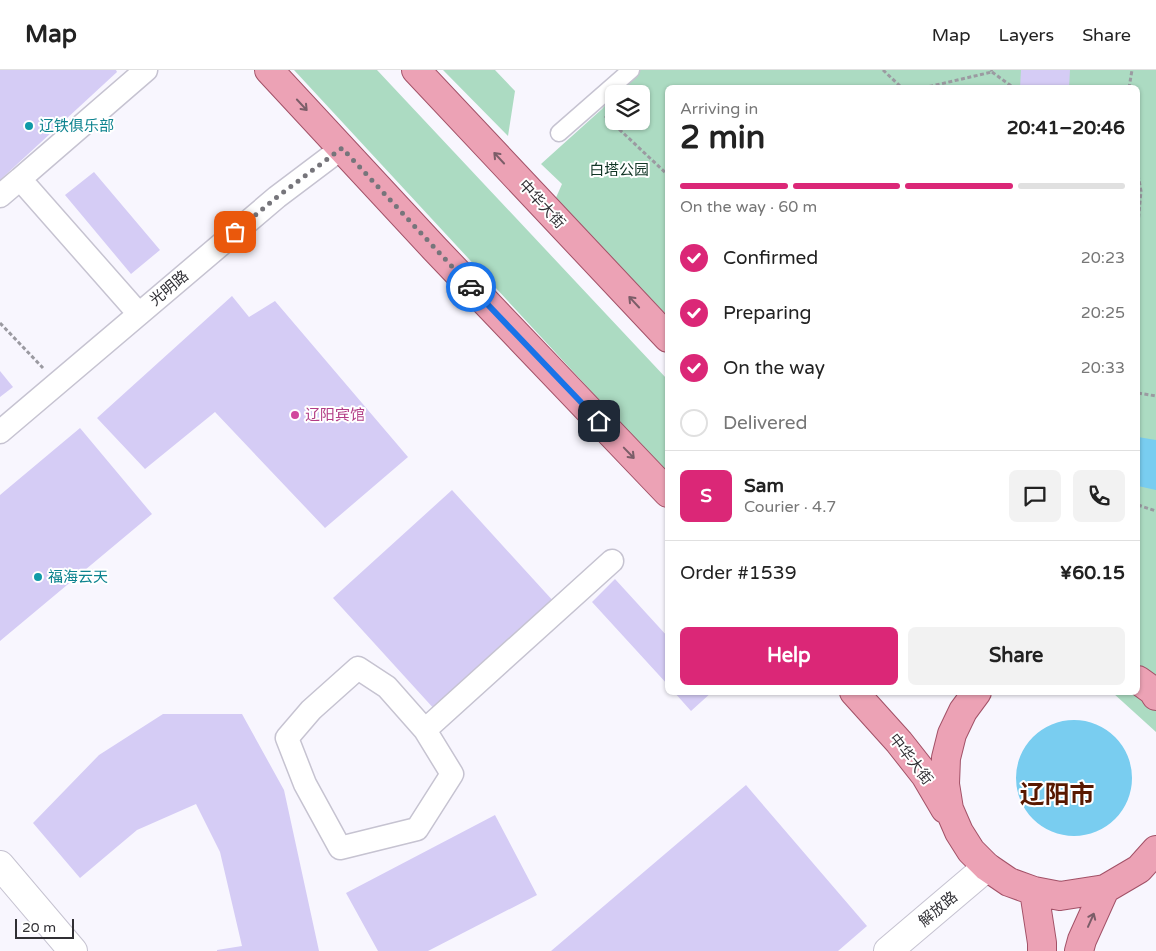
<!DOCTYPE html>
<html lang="en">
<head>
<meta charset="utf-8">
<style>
	:root { --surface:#fff; --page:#f2f2f2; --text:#222; --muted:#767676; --line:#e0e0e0; --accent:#db2777 }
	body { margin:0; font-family:"Varela Round","Noto Sans SC",sans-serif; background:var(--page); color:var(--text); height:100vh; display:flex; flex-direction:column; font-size:19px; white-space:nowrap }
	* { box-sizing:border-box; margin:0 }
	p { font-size:16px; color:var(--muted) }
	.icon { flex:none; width:28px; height:28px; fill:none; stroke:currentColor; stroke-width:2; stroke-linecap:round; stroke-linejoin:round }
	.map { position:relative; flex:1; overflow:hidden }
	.sheet { position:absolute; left:665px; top:15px; width:475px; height:610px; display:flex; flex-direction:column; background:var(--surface); border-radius:8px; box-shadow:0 1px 4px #0004 }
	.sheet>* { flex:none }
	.tools { position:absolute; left:605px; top:15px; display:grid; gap:10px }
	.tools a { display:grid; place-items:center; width:45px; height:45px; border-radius:8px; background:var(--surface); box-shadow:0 1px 4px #0004; font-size:25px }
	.scale { position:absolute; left:15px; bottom:12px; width:59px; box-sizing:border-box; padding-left:5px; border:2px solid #302f34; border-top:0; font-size:14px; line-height:18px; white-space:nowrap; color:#302f34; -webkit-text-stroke:4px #fff; paint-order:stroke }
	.pin { position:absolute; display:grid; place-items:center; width:42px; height:42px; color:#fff; margin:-21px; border-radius:10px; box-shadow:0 2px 8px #0006 }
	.courier { position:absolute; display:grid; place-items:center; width:50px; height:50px; margin:-25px; border:4px solid #1a73e8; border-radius:50%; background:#fff; color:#222; box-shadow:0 1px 6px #0007 }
	.headline em { font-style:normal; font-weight:700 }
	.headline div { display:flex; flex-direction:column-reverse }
	.headline { display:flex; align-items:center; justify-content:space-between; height:85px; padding:0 15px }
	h1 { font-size:32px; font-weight:700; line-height:38px }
	.bar { display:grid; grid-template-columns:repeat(4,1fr); gap:8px 5px; align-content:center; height:60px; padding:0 15px }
	.bar i { height:6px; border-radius:4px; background:var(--line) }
	.bar .active { background:var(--accent) }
	.bar p { grid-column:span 4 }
	.line { display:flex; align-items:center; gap:12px; padding:0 15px; border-top:1px solid var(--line) }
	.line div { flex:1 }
	.round { display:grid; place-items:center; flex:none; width:52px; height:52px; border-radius:8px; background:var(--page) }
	ol { padding:0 15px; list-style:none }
	li { display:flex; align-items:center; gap:15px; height:55px }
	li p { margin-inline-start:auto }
	li .icon { padding:5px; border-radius:50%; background:var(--accent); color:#fff; stroke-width:4 }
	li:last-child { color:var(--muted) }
	li i { width:28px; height:28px; border:2px solid var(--line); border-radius:50% }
	.action { display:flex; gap:10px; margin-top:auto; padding:10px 15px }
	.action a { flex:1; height:58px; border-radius:8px; background:var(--accent); color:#fff; font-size:20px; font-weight:700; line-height:58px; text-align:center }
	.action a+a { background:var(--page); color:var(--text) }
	header { display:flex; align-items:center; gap:30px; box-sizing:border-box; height:70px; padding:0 25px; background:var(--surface); border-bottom:1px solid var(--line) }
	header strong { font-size:24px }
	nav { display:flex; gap:28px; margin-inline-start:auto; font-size:18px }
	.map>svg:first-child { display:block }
	.green { fill:#acdbc2 }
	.water { fill:#79cdf0 }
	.building { fill:#d5ccf5 }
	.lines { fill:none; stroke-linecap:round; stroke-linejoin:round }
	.pedestrian-casing { stroke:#c6c3d1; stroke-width:19 }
	.minor-casing { stroke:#c6c3d1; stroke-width:25 }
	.tertiary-casing { stroke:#c6c3d1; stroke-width:30 }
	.secondary-casing { stroke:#c6c3d1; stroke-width:30 }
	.primary-casing { stroke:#a25167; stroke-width:30 }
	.path { stroke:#9b9aa1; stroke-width:3; stroke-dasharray:4 2.5; stroke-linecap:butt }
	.pedestrian { stroke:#fff; stroke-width:16 }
	.minor { stroke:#fff; stroke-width:22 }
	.tertiary { stroke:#fff; stroke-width:28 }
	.secondary { stroke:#fff; stroke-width:28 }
	.primary { stroke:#eca2b5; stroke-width:28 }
	.oneway { stroke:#7b5d68 }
	.done { stroke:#76757b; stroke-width:5; stroke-dasharray:0 9 }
	.route { stroke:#1a73e8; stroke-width:6 }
	.culture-dot { fill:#0f9aa8; stroke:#fff; stroke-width:2 }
	.hotel-dot { fill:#d1479c; stroke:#fff; stroke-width:2 }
	.labels { text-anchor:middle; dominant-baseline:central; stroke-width:4; stroke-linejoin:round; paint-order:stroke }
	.culture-label { font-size:15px; fill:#0d838f; stroke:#fff; text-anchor:start }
	.park-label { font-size:15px; fill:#113525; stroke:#fff }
	.street-label { font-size:15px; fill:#302f34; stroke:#fff }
	.hotel-label { font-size:15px; fill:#b23c85; stroke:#fff; text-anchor:start }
	.town-label { font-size:25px; font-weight:bold; fill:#581800; stroke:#fff }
</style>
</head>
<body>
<header>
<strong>Map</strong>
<nav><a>Map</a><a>Layers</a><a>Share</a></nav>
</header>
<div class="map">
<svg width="1156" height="881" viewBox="0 0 1156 881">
	<rect width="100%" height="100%" fill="#f8f6fe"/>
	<!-- green -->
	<path class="green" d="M294,0H377L667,309V403Z
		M443,0H495L515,21L508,66Z
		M633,0H1156V662L1113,623L1138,622V18H668L667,245L555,130L562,114L541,94L602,39L614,25V51H641V24H614Z"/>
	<!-- water -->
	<path class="water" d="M1138,367L1156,370V420L1138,416Z
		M1016 708a58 58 0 1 1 116 0a58 58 0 1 1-116 0Z"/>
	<!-- building -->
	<path class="building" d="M0,0H116L117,2L0,110Z
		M1021,0H1070L1069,18H1020Z
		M94,102L160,180L131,204L65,125Z
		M232,226L249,247L275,231L408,387L325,458L215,342L145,399L97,348Z
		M0,301L13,317L0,327Z
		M80,358L152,444L0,571V425Z
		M452,420L555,533L436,641L333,528Z
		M615,509L668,567V615L592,532Z
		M674,622H712L691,641Z
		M163,644H242L284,720L319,881H217V880L242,876L220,782L196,734L137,760L80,808L33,753L99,685Z
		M746,715L867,856L838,881H551Z
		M495,745L537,825L428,881H378L346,823Z"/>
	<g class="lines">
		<defs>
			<path id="pedestrian" d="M559,63L631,0"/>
			<path id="minor" d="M20,109L146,0
				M0,126L20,109L139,244
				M0,362L277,127L342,78
				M425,660L452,704L417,759L340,778L305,714L287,668L311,640L358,598L387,617L425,660L612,491"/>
			<path id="tertiary" d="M0,795L73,881"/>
			<path id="secondary" d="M888,881L987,797"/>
			<path id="primary" d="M269,0L435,179L668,423
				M416,0L668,268
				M1138,610L1153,621L1156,626
				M854,622L899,672L925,705L945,739
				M977,622L963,641L952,664L946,688L945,714L949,739L959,762L971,781L987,797L1009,812L1034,821L1060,826L1105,819L1139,799L1156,780
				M1034,821L1042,873V881
				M1079,881L1082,870L1105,819"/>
		</defs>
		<!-- pedestrian casing -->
		<use href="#pedestrian" class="pedestrian-casing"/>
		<!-- minor casing -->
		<use href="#minor" class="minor-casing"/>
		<!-- tertiary casing -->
		<use href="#tertiary" class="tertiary-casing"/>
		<!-- secondary casing -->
		<use href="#secondary" class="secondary-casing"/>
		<!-- primary casing -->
		<use href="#primary" class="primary-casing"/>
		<!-- path -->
		<path class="path" d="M883,0L902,18
			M992,2L1014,18
			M923,18L992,2L991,0
			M1129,18L1132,0
			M605,46L668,105
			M1138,105L1141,121L1138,154
			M0,253L43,298
			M1138,323L1156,326
			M1138,435L1156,441"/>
		<!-- pedestrian -->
		<use href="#pedestrian" class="pedestrian"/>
		<!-- minor -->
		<use href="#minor" class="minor"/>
		<!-- tertiary -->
		<use href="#tertiary" class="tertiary"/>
		<!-- secondary -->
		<use href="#secondary" class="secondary"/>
		<!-- primary -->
		<use href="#primary" class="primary"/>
	</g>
	<!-- one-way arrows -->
	<defs><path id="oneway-shaft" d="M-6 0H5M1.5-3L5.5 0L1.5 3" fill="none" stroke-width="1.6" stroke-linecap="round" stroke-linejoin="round" transform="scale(1.25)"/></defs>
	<g class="oneway">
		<use href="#oneway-shaft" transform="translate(302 35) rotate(47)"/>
		<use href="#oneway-shaft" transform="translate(499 88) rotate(-133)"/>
		<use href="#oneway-shaft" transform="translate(634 232) rotate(-133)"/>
		<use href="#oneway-shaft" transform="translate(629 383) rotate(46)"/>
		<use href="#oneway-shaft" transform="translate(1091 850) rotate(-66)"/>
	</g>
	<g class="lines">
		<!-- done -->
		<path class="done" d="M235,162L277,127L342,78L471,217"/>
		<!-- route -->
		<path class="route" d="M471,217L599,351"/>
	</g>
	<!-- markers -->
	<g class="culture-dot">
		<circle cx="29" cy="56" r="5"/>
		<circle cx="38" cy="507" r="5"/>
	</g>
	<circle class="hotel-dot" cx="295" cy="345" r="5"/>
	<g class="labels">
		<!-- culture labels -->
		<g class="culture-label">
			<text x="39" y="56">辽铁俱乐部</text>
			<text x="48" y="507">福海云天</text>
		</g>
		<!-- park labels -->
		<g class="park-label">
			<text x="619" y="100">白塔公园</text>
		</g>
		<!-- street labels -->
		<g class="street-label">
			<text transform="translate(542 134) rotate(47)">中华大街</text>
			<text transform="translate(169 218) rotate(-40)">光明路</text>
			<text transform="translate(911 689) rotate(52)">中华大街</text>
			<text transform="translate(938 839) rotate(-40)">解放路</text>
		</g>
		<!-- hotel labels -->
		<g class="hotel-label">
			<text x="305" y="345">辽阳宾馆</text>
		</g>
		<!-- town labels -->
		<g class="town-label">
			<text x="1057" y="725">辽阳市</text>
		</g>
	</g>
</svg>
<div class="tools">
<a><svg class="icon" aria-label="layers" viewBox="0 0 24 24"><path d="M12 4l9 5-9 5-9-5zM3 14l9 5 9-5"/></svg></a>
</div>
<div class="scale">20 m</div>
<div class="pin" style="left:235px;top:162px;background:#ea580c"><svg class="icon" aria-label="bag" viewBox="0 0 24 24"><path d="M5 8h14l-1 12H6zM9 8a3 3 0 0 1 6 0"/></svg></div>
<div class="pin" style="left:599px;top:351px;background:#1f2937"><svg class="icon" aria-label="home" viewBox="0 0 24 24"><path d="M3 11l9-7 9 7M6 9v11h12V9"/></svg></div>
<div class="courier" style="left:471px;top:217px"><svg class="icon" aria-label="car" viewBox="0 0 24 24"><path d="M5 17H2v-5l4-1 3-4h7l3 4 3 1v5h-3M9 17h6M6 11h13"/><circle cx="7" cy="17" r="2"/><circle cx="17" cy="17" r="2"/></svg></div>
<section class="sheet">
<div class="headline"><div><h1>2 min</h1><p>Arriving in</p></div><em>20:41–20:46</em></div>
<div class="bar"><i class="active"></i><i class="active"></i><i class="active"></i><i></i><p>On the way · 60 m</p></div>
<ol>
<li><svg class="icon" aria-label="check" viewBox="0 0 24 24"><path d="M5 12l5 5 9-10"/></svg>Confirmed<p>20:23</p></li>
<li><svg class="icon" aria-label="check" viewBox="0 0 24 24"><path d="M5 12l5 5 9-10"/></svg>Preparing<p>20:25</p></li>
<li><svg class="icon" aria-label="check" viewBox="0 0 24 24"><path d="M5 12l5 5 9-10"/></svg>On the way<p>20:33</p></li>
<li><i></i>Delivered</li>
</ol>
<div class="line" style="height:90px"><b class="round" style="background:var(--accent);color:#fff">S</b><div><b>Sam</b><p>Courier · 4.7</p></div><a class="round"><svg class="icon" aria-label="chat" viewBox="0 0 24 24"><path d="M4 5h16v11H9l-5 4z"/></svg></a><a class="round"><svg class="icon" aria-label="phone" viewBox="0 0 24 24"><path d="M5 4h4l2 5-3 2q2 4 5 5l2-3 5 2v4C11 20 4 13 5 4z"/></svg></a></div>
<div class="line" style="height:65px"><div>Order #1539</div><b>¥60.15</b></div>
<div class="action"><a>Help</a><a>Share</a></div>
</section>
</div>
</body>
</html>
